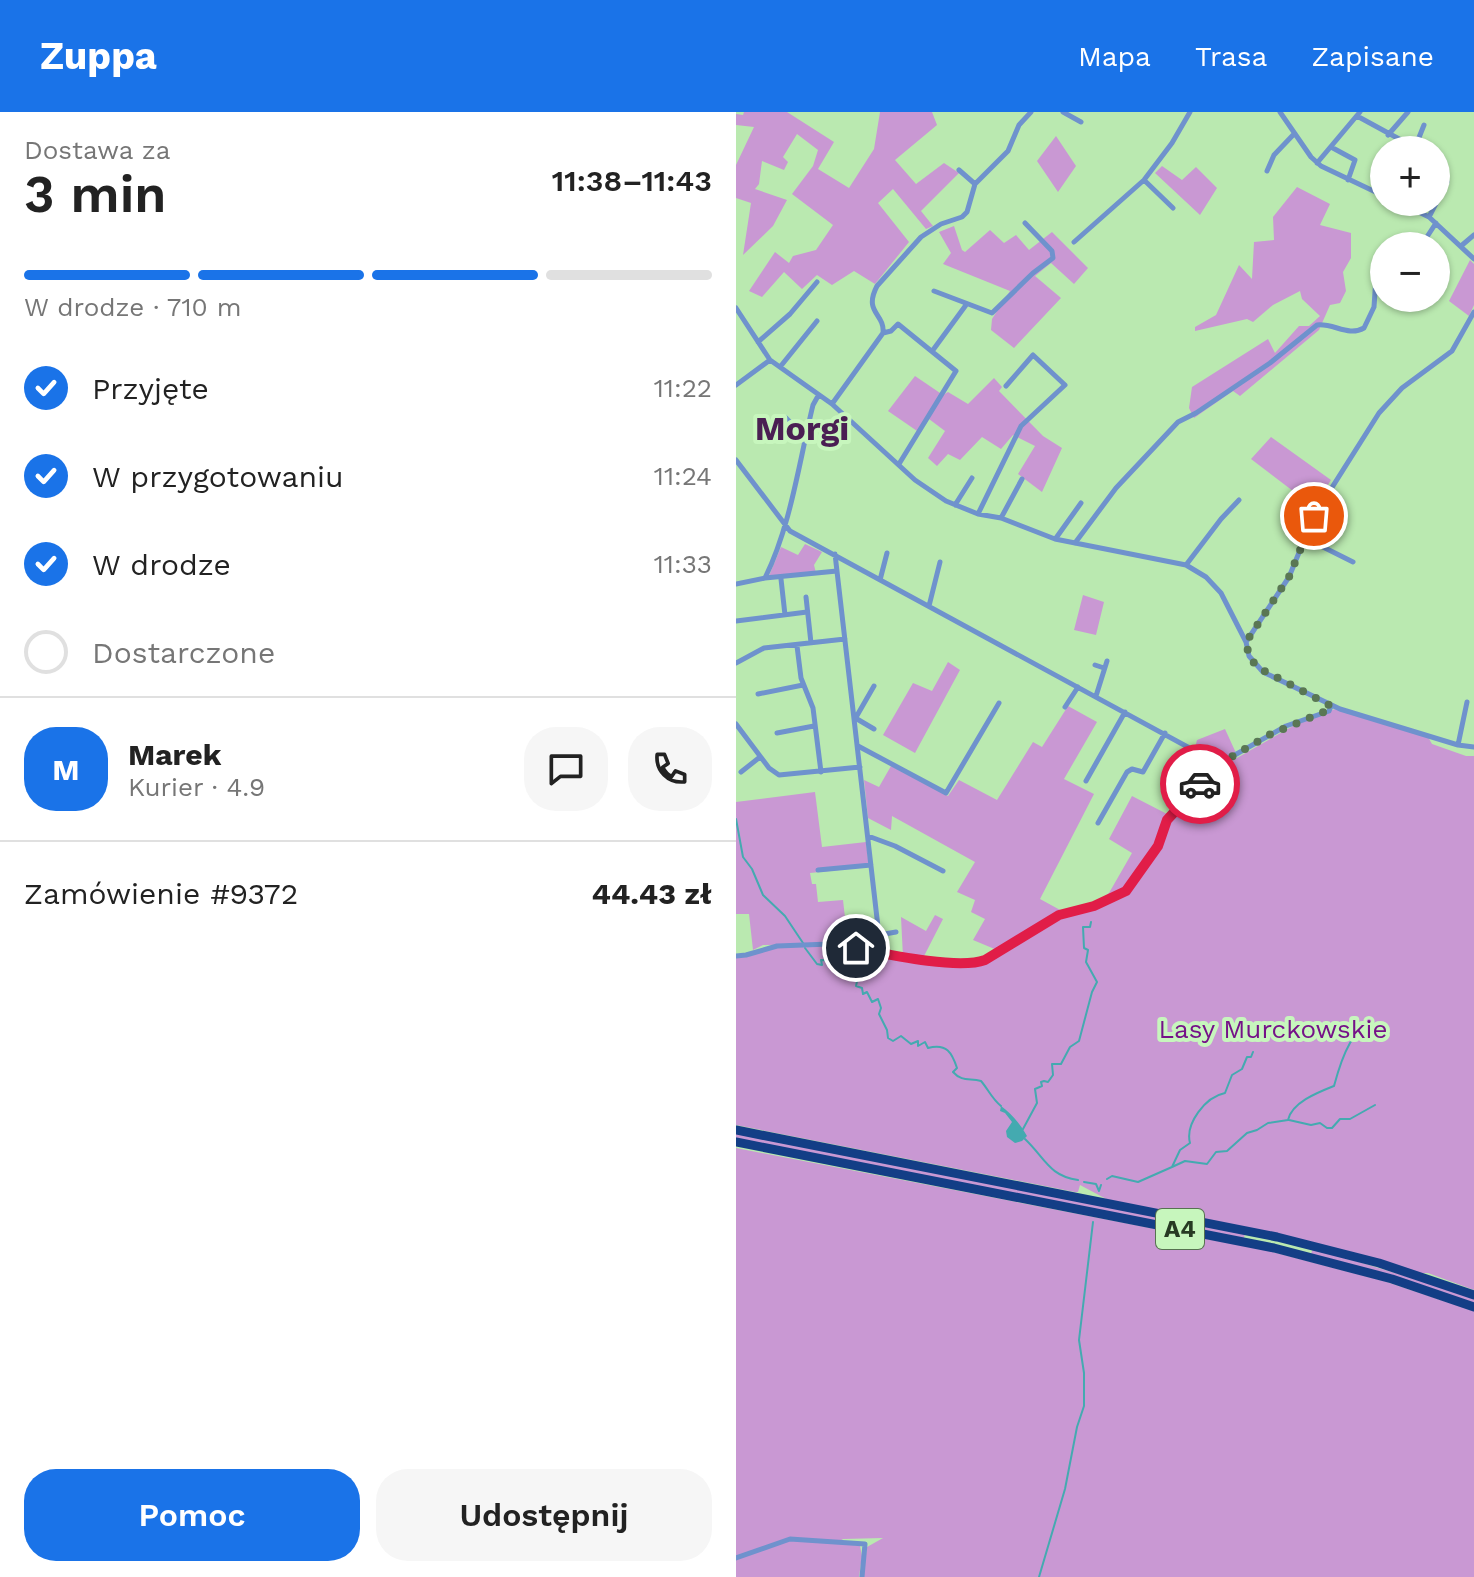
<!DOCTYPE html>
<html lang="pl">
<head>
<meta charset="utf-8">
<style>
	:root { --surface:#fff; --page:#f6f6f6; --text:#222; --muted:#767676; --line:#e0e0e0; --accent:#1a73e8 }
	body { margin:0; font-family:"Work Sans",sans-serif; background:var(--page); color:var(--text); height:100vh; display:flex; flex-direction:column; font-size:30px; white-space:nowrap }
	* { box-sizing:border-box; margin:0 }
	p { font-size:26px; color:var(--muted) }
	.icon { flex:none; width:44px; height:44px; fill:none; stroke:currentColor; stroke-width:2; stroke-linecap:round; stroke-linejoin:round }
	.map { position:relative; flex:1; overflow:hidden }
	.details { display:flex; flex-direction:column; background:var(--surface); width:736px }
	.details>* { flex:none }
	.fabs { position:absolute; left:634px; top:24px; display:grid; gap:16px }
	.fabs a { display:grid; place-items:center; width:80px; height:80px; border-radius:50%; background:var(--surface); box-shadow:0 2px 6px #0004; font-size:40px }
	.pin { position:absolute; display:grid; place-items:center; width:68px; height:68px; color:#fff; margin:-34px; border:4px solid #fff; border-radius:50%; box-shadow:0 2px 8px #0007 }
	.courier { position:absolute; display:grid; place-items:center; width:80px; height:80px; margin:-40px; border:6px solid #e11d48; border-radius:50%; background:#fff; color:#222; box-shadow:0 2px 10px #0007 }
	.head em { font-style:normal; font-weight:600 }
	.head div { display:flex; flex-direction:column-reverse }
	.head { display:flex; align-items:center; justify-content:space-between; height:136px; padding:0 24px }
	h1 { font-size:52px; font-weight:600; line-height:60px }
	.bar { display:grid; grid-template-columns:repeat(4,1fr); gap:12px 8px; align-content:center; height:96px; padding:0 24px }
	.bar i { height:10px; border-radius:6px; background:var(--line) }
	.bar .on { background:var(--accent) }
	.bar p { grid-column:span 4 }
	.line { display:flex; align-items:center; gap:20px; padding:0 24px; border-top:2px solid var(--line) }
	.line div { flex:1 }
	.round { display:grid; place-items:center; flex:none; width:84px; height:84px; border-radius:32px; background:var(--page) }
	ol { padding:0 24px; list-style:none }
	li { display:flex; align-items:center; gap:24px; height:88px }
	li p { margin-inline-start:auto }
	li .icon { padding:8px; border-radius:50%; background:var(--accent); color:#fff; stroke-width:4 }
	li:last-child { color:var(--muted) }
	li i { width:44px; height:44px; border:4px solid var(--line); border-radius:50% }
	.button { display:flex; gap:16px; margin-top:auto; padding:16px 24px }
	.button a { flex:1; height:92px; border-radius:32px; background:var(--accent); color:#fff; font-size:32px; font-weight:600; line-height:92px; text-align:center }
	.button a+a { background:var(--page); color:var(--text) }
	header { display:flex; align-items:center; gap:48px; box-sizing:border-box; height:112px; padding:0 40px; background:var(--accent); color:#fff }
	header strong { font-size:38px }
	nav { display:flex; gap:44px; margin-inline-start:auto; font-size:28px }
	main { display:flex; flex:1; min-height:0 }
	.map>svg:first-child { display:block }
	.green { fill:#c998d3 }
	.water { fill:#44aab0 }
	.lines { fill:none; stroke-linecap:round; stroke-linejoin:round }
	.stream { stroke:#44aab0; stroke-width:2 }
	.minor { stroke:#6f92cd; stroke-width:5 }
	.highway { stroke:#133e86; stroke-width:9 }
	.done { stroke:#5a7754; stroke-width:8; stroke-dasharray:0 14.4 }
	.route { stroke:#e11d48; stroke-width:10 }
	.labels { text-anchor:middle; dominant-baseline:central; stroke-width:8; stroke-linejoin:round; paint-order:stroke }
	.shield { fill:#c7f6bd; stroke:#577251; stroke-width:2 }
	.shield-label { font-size:24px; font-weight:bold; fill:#273a23 }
	.park-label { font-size:26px; fill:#751288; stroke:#c7f6bd }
	.district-label { font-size:34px; font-weight:bold; fill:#4a1f53; stroke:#c7f6bd }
</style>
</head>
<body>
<header>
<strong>Zuppa</strong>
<nav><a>Mapa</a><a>Trasa</a><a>Zapisane</a></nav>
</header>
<main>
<section class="details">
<div class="head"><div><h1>3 min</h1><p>Dostawa za</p></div><em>11:38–11:43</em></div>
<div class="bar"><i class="on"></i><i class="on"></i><i class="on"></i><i></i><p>W drodze · 710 m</p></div>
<ol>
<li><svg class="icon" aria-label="check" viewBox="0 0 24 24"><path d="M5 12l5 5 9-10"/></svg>Przyjęte<p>11:22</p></li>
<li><svg class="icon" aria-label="check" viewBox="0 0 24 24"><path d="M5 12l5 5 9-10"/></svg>W przygotowaniu<p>11:24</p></li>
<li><svg class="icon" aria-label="check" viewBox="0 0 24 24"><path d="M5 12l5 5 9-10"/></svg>W drodze<p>11:33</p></li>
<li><i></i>Dostarczone</li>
</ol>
<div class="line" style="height:144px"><b class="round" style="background:var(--accent);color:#fff">M</b><div><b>Marek</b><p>Kurier · 4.9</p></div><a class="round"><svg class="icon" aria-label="chat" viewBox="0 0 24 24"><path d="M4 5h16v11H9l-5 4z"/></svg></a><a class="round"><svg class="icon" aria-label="phone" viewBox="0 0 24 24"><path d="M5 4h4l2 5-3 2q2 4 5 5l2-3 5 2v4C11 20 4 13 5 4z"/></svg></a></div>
<div class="line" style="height:104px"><div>Zamówienie #9372</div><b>44.43 zł</b></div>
<div class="button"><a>Pomoc</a><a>Udostępnij</a></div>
</section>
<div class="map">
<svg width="738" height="1465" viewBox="0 0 738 1465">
	<rect width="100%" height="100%" fill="#bae9b0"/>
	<!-- green -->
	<path class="green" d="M8,0H51L98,30L82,57L113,76L138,37L144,0H196L201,13L159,48L180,72L208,51L223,61L185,99L197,114L190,117L157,77L142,91L173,130L139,172L118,159L96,173L81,163L66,177L48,160L26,185L13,179L39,140L53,151L57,144L80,138L97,113L56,82L77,54L82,38L61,22L47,45L52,50L48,58L26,49L23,72L19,77L51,88L37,114L7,143L15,91L0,86V53L18,15L0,13V2L7,3Z
		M320,24L340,54L322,80L301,49Z
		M426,54L446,68L460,55L481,76L464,103L419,61Z
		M561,75L594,92L584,113L615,121V146L607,160L610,179L604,191L594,193L583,218L504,284L497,279L458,306L453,296L456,275L532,227L539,241L563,214H573L584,204L566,187L564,179L537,193L517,210L511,207L459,219V215L480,203L503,153L516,167L518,130L538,128L537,105Z
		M218,114L226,138L229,140L254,118L268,131L280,123L293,138L316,120L352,156L338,172L315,151L299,164L325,186L278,236L255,218L256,207L274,179L207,152L215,141L203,120Z
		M734,148L738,152V193L733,204L713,189Z
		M179,264L207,283L212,280L232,292L258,266L266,275L263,279L307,324L326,336L306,380L282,362L299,334L277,323L265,337L246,325L224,348L212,342L201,354L192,346L209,319L193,307L184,321L152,299Z
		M535,325L595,368L578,395L515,347Z
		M69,432L86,440L78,453L80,461L33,464L45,435L62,443Z
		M347,483L368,490L360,523L338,518Z
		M212,550L224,558L179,641L147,623L177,571L196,579Z
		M332,594L361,610L328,667L358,682L304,787L326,799L261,838L237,828L249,807L235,800L239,788L221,780L239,750L156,704L155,718L132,706L128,668L143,675L155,654L212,684L223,668L261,688L297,630L306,635Z
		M599,597L692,625L696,632L730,644H738V1178L692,1161H682L374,1089L344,1073L342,1080H339L0,1013V845L42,835L92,834L243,852L324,804L359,795L392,779L420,739L430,711L420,733L391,775L359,791L373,781L396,741L373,727L396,684L433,703L485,655L557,614Z
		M489,617L500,641L482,650L459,636L461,628Z
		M79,680L86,735L130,730L133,755L74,761L76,772H80L82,790L107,788L112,832L27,833L17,838L13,802H0V690Z
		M199,803L207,807L186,848L167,845L165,805L190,819Z
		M0,1021L509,1121L508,1126L0,1028Z
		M0,1036L529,1138L648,1169L738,1199V1465H127L131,1435L147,1426L107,1427L101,1431L124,1434L126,1444L123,1465H0Z
		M577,1136L738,1185V1192L575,1142Z"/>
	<!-- water -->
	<path class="water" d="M265,994C276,1002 284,1012 291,1024L286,1029L279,1031L271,1025L270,1019L276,1010L269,1001L264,999Z"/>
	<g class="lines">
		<!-- stream -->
		<path class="stream" d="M0,707L7,745L16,757L27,783L49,804L67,831
			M69,836L81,852L86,853L85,848C99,848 111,859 122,865L120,874L126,876L127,882L131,880L136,890L142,887L145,896L143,902L151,918L152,926L157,929L165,924L175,932L182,929V934L189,930L192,936C211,931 216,941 221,956L217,960C226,970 233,966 245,969C252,977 256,987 265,994
			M553,1008L575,1013L584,1011L591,1016H596L604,1007H614L639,993
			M287,1017L301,991L299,977L306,974L305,970L308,969L312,970L317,963L316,952H325L334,935L343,929L356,880L361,870L350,850L352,838L348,836L347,815H354L355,810
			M289,1027C309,1046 313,1064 342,1068
			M436,1055L449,1049L471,1052L480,1040L491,1039L511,1021L521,1018L532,1011L552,1008C556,990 583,980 598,974C602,959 606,945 614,931C618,924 628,920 633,914
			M371,1067L376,1064L402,1070L436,1055L444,1038L454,1031C449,1012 469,985 489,981L496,963L506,957L511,945H515L517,940
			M348,1070L360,1072L363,1079L365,1073
			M303,1465L329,1377L341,1315L348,1294V1261L343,1228L357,1110"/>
		<!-- minor -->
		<path class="minor" d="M327,0L345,10
			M544,0L575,45L585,54L648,84
			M621,4L676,34L680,33L688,13
			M652,23L672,0
			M595,35L619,48L612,68
			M581,51L624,0
			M223,58L239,72
			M531,59L538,43L558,22
			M408,68L437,96
			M662,90L693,105L738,147
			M693,105L711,70
			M338,130L408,68L436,31L454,0
			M685,134L700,111
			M725,134L738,123
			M198,179L256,201L297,161L317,146L316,139L289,111
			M0,196L34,248L96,292L179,368L210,389L242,402L265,406L319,427L450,453L470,465L485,481L510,530L513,544L527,560L604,597L722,633L738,635
			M147,221L155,219L162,212L220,259L163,352
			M22,230L54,202L81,170
			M197,238L230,193
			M44,255L81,209
			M0,273L34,248
			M96,292L147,221C149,201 127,201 141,174L185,125L205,112L226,105L231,100L239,72L272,39L283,13L295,0
			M50,306L70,326
			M0,348L54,419L483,652
			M219,393L236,366
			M242,402L285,314L329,273L297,243L270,274
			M265,406L286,367
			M320,426L345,391
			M569,426L617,450
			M339,431L380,376L442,310L460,301L534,251L581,213C598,211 612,225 628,216L638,195L640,165
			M99,442L145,841
			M450,453L485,407L503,388
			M29,466L101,459
			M45,467L49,503
			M144,468L151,441
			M0,472L29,466C55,413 63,350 77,293L82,284
			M70,485L75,531
			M193,494L204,450
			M0,509L71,500
			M510,530L553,465L578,404L643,301L666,276L716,239L738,200
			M61,534L65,566L77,596L85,660
			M0,551L28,536L109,527
			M359,553L368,556
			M22,582L67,573
			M360,584L371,549
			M329,595L342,575
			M119,607L138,574
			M121,607L138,617
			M0,612L33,656L43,663L124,655
			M41,621L78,614
			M722,633L731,590
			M122,634L210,681L263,591
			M5,660L24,645
			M350,669L389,600
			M362,711L391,660L396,657L407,660L429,621
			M132,724L159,734L207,759
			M82,758L135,753
			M143,823L160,820
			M0,844L10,843L41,834L94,832L161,846L235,851L249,848L323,803L358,794L390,779L422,734L431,708L483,652L550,614L593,599L595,594
			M0,1446L54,1427L129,1432L126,1465"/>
		<!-- highway -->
		<path class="highway" d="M0,1018L541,1125L643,1151L738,1183
			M0,1030L538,1136L656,1167L738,1195"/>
	</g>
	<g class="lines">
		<!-- done -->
		<path class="done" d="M464,672L483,652L535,622L595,597V594L521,555L513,544L510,530L553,465L578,404"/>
		<!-- route -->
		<path class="route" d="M120,836C150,842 222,858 249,848L323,803L358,794L390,779L422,734L431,708L464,672"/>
	</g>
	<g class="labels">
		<!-- shield labels -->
		<rect class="shield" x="420" y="1097" width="48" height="40" rx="6"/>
		<g class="shield-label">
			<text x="444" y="1117">A4</text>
		</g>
		<!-- park labels -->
		<g class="park-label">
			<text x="537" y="917">Lasy Murckowskie</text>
		</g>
		<!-- district labels -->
		<g class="district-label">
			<text x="66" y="316">Morgi</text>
		</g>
	</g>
</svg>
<div class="fabs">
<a>+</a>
<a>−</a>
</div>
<div class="pin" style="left:578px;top:404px;background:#ea580c"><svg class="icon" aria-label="bag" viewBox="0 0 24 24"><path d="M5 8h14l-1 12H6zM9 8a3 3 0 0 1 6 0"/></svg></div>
<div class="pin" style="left:120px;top:836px;background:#1f2937"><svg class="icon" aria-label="home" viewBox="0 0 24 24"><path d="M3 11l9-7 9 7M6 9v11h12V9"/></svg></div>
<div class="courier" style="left:464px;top:672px"><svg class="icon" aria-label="car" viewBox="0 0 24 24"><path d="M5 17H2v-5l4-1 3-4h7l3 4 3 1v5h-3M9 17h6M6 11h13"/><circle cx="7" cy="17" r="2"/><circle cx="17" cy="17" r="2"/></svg></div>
</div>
</main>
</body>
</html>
